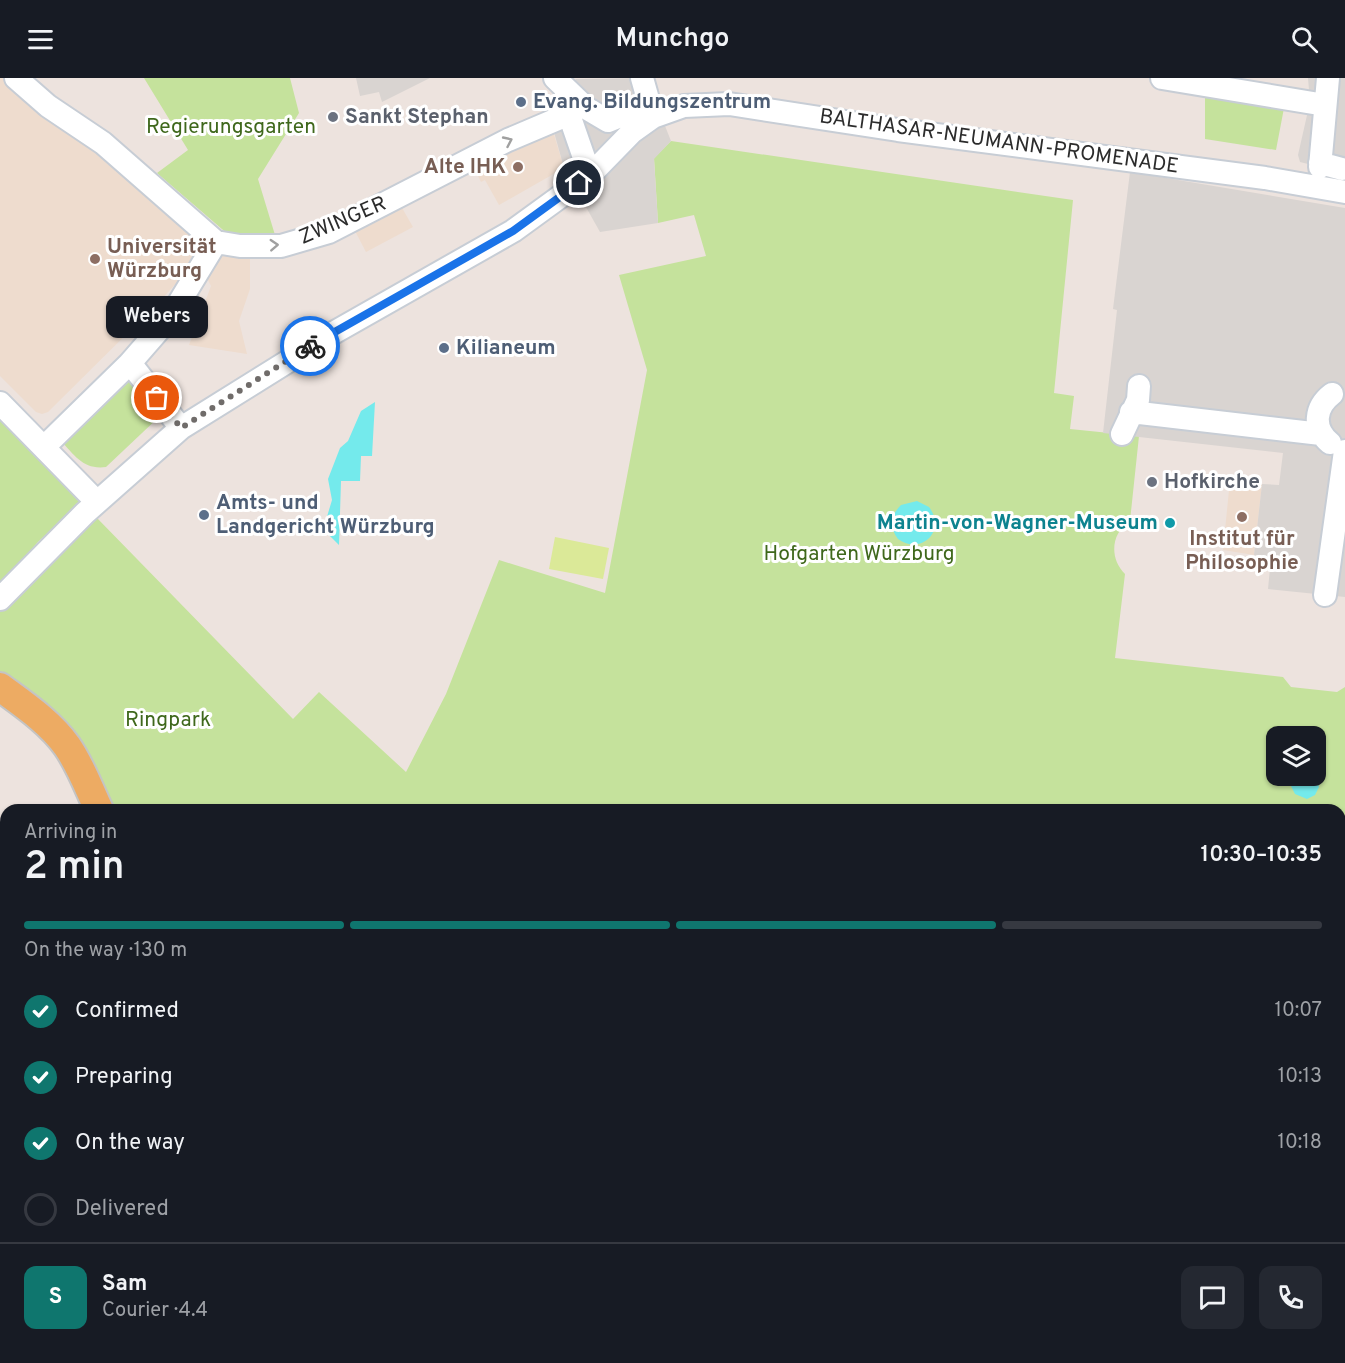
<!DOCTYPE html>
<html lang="en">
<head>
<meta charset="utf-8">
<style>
	:root { --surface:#171b24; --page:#242831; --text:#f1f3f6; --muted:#9ea1a6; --line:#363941; --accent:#0f766e }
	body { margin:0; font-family:Overpass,sans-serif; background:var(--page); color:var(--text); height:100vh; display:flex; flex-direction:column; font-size:22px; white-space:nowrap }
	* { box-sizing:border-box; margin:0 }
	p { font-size:20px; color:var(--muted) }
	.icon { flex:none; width:33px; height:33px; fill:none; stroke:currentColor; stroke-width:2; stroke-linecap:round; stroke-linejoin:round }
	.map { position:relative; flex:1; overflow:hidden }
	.side { position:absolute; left:0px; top:726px; width:1346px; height:560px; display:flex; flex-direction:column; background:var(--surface); border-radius:18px 18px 0 0; box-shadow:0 2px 4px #0004 }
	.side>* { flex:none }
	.controls { position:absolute; left:1266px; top:648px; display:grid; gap:12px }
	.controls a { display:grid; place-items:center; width:60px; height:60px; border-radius:12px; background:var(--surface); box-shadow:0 2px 4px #0004; font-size:30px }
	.pin { position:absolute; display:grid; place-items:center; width:51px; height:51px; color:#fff; margin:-26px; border:3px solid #fff; border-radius:50%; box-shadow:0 2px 6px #0007 }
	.courier { position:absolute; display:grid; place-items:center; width:60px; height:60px; margin:-30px; border:4px solid #1a73e8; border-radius:50%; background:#fff; color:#222; box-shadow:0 2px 8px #0007 }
	.bubble { position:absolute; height:42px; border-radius:12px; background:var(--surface); box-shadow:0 2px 4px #0004; font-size:20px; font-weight:600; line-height:42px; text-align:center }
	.head em { font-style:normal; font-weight:600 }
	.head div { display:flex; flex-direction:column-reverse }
	.head { display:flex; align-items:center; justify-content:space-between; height:102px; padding:0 24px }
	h1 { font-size:39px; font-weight:600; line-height:45px }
	.bar { display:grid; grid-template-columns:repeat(4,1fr); gap:9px 6px; align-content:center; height:72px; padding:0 24px }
	.bar i { height:8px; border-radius:4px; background:var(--line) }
	.bar .active { background:var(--accent) }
	.bar p { grid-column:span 4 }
	.line { display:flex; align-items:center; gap:15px; padding:0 24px; border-top:2px solid var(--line) }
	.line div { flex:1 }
	.round { display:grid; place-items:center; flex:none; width:63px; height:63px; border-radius:12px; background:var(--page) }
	ol { padding:0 24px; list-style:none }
	li { display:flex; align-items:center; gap:18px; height:66px }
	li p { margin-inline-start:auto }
	li .icon { padding:6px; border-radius:50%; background:var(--accent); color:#fff; stroke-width:4 }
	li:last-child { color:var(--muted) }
	li i { width:33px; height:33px; border:3px solid var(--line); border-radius:50% }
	header { display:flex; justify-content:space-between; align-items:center; height:78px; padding:0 24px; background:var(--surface); font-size:27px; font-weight:600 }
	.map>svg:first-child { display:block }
	.education { fill:#eedcce }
	.green { fill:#c5e29c; fill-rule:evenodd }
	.pitch { fill:#dbe998 }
	.plaza { fill:#d9d4d1 }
	.water { fill:#74eaec }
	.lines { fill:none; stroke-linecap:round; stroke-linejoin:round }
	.minor-casing { stroke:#c7cdd5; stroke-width:26 }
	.major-casing { stroke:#c4c4c4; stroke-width:32 }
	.minor { stroke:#fff; stroke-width:22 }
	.major { stroke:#edab63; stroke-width:28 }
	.oneway { stroke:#a0a0a0 }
	.done { stroke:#706c6a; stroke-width:6; stroke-dasharray:0 10.8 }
	.route { stroke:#1a73e8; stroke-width:8 }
	.service-dot { fill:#5c6f8a; stroke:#fff; stroke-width:2 }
	.worship-dot { fill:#6b7280; stroke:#fff; stroke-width:2 }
	.education-dot { fill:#8d6e63; stroke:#fff; stroke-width:2 }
	.culture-dot { fill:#0f9aa8; stroke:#fff; stroke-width:2 }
	.labels { text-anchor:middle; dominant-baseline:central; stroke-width:6; stroke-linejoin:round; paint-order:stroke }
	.service-label { font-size:21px; font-weight:bold; fill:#4e5e75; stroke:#fff; text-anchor:start }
	.worship-label { font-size:21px; font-weight:bold; fill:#5b616d; stroke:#fff; text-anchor:start }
	.park-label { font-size:21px; fill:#3f681c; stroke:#fff }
	.street-label { font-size:21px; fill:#2c2c2c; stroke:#fff }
	.education-label { font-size:21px; font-weight:bold; fill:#785e54; stroke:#fff; text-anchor:end }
	.culture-label { font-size:21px; font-weight:bold; fill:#0d838f; stroke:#fff; text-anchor:end }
</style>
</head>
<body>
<header><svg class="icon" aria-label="menu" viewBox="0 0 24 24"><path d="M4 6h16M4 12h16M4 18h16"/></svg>Munchgo<svg class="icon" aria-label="search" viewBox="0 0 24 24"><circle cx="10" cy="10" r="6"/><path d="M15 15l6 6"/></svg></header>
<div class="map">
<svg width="1345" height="1285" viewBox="0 0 1345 1285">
	<rect width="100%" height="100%" fill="#ede3de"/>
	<!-- education -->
	<path class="education" d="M0,0H7L202,160L180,201L160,223L48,334L42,336L36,334L0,298Z
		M552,50L564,90L499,127L485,102L481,104L473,88Z
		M401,128L413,149L366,174L355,153Z
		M250,176V211L239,243L247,276L189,267L211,208L207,200L211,193L215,191L218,177Z
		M1230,402L1262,406L1254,477L1223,472Z"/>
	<!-- green -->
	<path class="green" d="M144,0H290L299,35L258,101L275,157L230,158L157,95L188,72Z
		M1205,18L1284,30L1276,72L1205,61Z
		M671,63L1073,122L1054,315L1074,318L1070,351L1139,358L1130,443C1111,455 1109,480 1125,496L1115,580L1283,599L1291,609L1337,614L1345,609V1253L1340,1254V732H110L0,599V529L97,440L293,641L319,614L406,694L446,616L499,482L605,515L647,292L619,197L706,178L694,137L658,145L654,80ZM1276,658H1316V698H1276Z
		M126,297L160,338L106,389C84,392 75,378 61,363Z
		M0,325L93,413L38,464L0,507Z"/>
	<!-- pitch -->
	<path class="pitch" d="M555,459L609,470L603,501L549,491Z"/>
	<!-- plaza -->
	<path class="plaza" d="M356,0H430L382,24L379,14L360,18Z
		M646,0L671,63L654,81L658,145L600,154L564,90L549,36L576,1Z
		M1308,0H1345V86L1340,94L1300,84L1298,77L1310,24Z
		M1130,94L1345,130V519L1268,511L1271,480L1254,477L1262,406L1279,407L1283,375L1103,355L1117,232L1113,231Z"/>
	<!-- water -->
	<path class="water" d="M375,324L372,378H361L360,403H341L339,467L328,456L326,442L332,422L328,401L340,370L348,363L361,333Z
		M917,423L929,429C947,452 922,478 898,461C889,449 890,438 901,427Z
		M1296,698H1315L1319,709L1315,717L1307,721L1295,716L1291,708Z"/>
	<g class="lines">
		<defs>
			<path id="minor" d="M16,0L48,28L103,65L216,164L240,168H281L329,154L508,62L567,37
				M555,0L586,30L608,43L637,31L653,39
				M642,0L653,39
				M1162,0L1325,27
				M564,22L590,97
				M1320,85L1342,91
				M1320,89L1328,0
				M130,285L181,350
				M0,325L97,424
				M1131,334L1321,356
				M1122,356L1138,322L1139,308
				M1330,365C1312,350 1315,329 1332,316
				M44,369L130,285L171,238L216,164
				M1325,517L1345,373
				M0,521L85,435L181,350L335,254L513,153L590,97L632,54L653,39L684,28L729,26L898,52L1265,100L1345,114
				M0,1166L6,1169
				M14,1285L16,1280
				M598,1285V1280"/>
			<path id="major" d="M0,609C23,626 50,644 67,668C81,688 89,711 99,732
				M1340,1276L1345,1275
				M1135,1280L1137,1285
				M1094,1285L1095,1280
				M1270,1285L1312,1280"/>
		</defs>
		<!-- minor casing -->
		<use href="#minor" class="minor-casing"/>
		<!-- major casing -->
		<use href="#major" class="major-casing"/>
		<!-- minor -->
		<use href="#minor" class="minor"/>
		<!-- major -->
		<use href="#major" class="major"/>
	</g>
	<!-- one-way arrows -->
	<defs><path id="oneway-chevron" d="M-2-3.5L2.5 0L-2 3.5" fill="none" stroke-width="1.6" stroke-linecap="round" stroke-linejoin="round" transform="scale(1.5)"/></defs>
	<g class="oneway">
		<use href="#oneway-chevron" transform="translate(508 63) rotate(-25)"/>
		<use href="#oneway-chevron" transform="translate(274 167) rotate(-3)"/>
	</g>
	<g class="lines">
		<!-- done -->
		<path class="done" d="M157,320L181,350L310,268"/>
		<!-- route -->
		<path class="route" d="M310,268L513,153L579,105"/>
	</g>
	<!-- markers -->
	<g class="service-dot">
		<circle cx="521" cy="24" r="6"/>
		<circle cx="444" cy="270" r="6"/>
		<circle cx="204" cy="437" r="6"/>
	</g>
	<g class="worship-dot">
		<circle cx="333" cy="39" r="6"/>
		<circle cx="1152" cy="404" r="6"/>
	</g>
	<g class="education-dot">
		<circle cx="518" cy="89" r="6"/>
		<circle cx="95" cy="181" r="6"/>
		<circle cx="1242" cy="439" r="6"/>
	</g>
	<circle class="culture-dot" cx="1170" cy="445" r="6"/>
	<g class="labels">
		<!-- service labels -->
		<g class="service-label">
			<text x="533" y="24">Evang. Bildungszentrum</text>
			<text x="456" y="270">Kilianeum</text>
			<text x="216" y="425">Amts- und<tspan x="216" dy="24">Landgericht Würzburg</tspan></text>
		</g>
		<!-- worship labels -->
		<g class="worship-label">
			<text x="345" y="39">Sankt Stephan</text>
			<text x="1164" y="404">Hofkirche</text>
		</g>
		<!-- park labels -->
		<g class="park-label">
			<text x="231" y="49">Regierungsgarten</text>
			<text x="859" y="476">Hofgarten Würzburg</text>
			<text x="168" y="642">Ringpark</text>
		</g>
		<!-- street labels -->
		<g class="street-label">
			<text transform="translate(999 64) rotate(8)">BALTHASAR-NEUMANN-PROMENADE</text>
			<text transform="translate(343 143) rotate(-23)">ZWINGER</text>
		</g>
		<!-- education labels -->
		<g class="education-label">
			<text x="506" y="89">Alte IHK</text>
			<text x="107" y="169" text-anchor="start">Universität<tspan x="107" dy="24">Würzburg</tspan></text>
			<text x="1242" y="461" text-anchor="middle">Institut für<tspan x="1242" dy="24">Philosophie</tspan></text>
		</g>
		<!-- culture labels -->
		<g class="culture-label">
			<text x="1158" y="445">Martin-von-Wagner-Museum</text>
		</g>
	</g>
</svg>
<div class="controls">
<a><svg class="icon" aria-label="layers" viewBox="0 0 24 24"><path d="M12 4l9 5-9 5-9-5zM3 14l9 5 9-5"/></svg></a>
</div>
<div class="pin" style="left:157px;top:320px;background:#ea580c"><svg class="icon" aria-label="bag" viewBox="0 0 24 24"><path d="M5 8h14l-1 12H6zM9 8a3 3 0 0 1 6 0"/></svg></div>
<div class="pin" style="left:579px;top:105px;background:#1f2937"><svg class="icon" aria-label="home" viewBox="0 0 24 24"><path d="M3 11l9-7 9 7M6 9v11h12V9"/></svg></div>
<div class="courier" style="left:310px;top:268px"><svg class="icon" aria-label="bike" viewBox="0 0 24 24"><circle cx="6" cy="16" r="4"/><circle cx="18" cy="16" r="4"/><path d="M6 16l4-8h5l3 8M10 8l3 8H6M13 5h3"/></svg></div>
<div class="bubble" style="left:106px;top:218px;width:102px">Webers</div>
<section class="side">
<div class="head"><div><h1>2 min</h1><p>Arriving in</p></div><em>10:30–10:35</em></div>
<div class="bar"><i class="active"></i><i class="active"></i><i class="active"></i><i></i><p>On the way · 130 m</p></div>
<ol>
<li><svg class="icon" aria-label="check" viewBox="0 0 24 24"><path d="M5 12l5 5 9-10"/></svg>Confirmed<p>10:07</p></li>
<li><svg class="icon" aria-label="check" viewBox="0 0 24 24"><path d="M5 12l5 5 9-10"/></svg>Preparing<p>10:13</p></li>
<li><svg class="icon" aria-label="check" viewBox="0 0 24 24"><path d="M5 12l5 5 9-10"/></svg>On the way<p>10:18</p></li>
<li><i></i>Delivered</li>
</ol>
<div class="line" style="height:108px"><b class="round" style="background:var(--accent);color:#fff">S</b><div><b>Sam</b><p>Courier · 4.4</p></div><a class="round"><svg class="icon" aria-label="chat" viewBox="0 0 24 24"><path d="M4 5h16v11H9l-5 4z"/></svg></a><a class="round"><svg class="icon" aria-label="phone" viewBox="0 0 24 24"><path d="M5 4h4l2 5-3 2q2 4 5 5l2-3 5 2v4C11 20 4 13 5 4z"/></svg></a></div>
</section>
</div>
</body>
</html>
